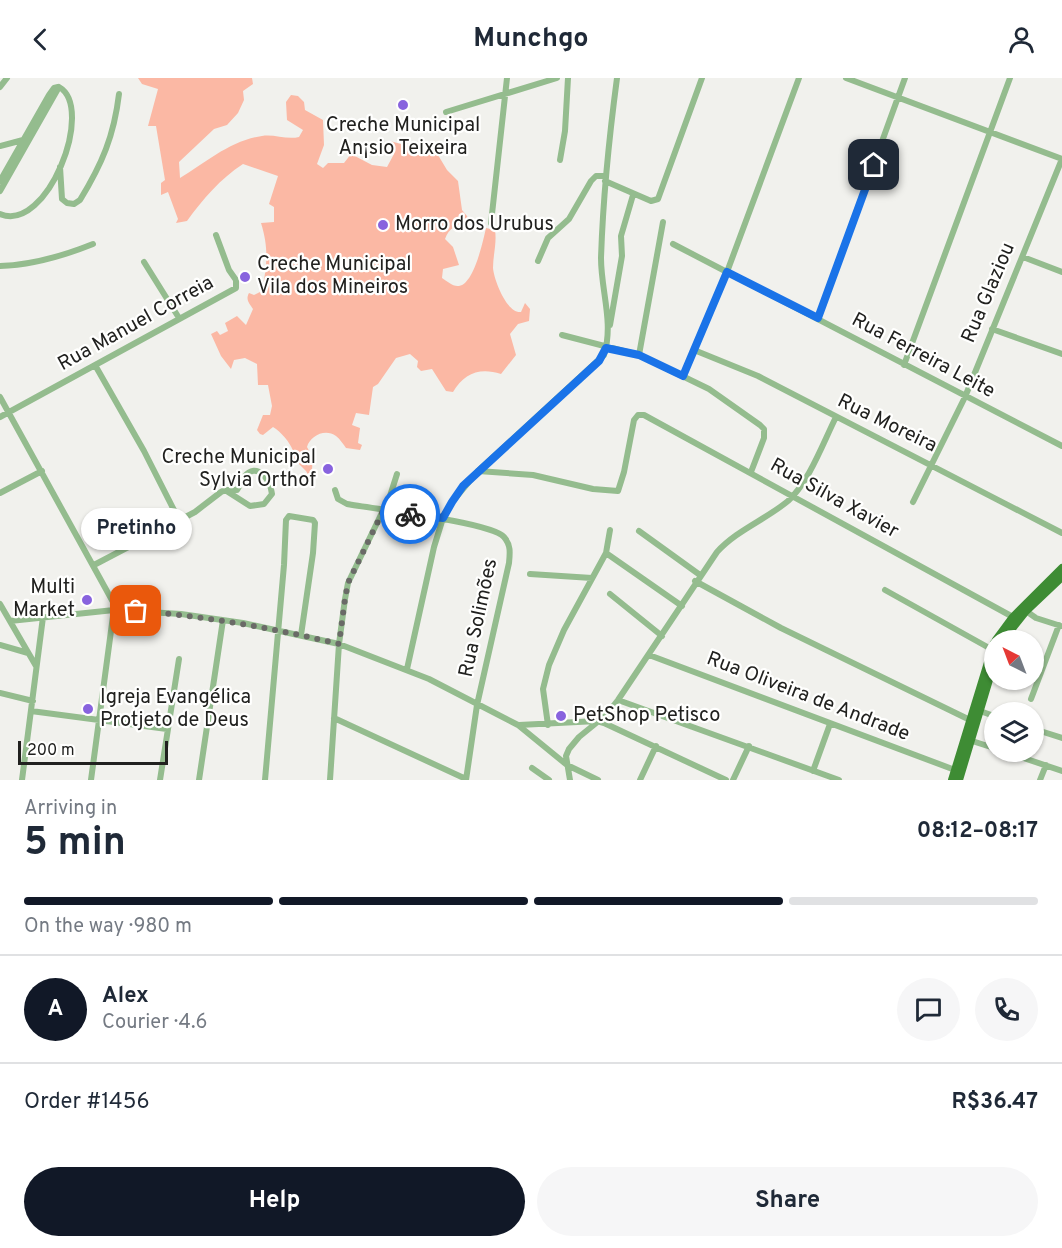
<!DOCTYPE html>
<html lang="en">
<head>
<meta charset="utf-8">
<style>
	:root { --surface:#fff; --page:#f6f6f7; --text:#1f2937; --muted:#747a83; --line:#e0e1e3; --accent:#111827 }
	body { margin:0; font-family:Overpass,sans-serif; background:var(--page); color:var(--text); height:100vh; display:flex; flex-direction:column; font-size:22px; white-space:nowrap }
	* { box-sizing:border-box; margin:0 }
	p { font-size:20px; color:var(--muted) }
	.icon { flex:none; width:33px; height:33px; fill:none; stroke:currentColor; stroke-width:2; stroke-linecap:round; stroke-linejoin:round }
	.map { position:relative; height:702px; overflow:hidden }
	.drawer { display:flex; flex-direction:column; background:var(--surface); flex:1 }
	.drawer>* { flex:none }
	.needle { width:39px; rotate:318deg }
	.controls { position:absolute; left:984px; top:552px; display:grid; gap:12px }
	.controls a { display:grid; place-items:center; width:60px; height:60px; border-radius:50%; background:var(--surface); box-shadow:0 2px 4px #0004; font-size:30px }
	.scale { position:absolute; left:18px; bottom:15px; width:150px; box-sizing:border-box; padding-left:6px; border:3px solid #21211f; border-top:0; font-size:16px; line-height:21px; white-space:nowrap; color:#21211f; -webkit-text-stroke:4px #fffffe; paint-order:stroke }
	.pin { position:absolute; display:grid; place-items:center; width:51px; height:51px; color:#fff; margin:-26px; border-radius:12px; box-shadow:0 3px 9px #0006 }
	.courier { position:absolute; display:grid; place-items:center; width:60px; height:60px; margin:-30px; border:4px solid #1a73e8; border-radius:50%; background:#fff; color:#222; box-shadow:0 2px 8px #0007 }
	.bubble { position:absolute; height:42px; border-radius:21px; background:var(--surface); box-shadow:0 2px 4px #0004; font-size:20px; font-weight:700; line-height:42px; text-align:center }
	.overview em { font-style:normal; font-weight:700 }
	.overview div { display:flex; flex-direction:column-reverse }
	.overview { display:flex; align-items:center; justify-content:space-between; height:102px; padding:0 24px }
	h1 { font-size:39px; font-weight:700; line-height:45px }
	.bar { display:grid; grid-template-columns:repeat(4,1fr); gap:9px 6px; align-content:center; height:72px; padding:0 24px }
	.bar i { height:8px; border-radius:4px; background:var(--line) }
	.bar .current { background:var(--accent) }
	.bar p { grid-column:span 4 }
	.line { display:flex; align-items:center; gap:15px; padding:0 24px; border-top:2px solid var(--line) }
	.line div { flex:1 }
	.round { display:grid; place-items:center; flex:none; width:63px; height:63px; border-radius:32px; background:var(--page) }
	.primary-button { display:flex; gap:12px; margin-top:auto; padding:12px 24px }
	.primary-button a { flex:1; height:69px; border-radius:36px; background:var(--accent); color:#fff; font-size:24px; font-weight:700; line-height:69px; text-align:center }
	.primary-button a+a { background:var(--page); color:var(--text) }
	header { display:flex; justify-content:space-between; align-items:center; height:78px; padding:0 24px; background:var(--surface); font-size:27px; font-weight:700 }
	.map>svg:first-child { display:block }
	.green { fill:#fbb8a4 }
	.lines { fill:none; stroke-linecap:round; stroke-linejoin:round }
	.minor { stroke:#94bc8e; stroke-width:6 }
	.major { stroke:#3e8c34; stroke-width:8 }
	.done { stroke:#6a6a67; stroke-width:6; stroke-dasharray:0 10.8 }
	.route { stroke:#1a73e8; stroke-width:8 }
	.poi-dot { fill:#8863de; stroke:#fffffe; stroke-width:2 }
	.labels { text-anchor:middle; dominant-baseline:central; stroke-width:4.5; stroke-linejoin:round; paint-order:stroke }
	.poi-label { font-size:20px; fill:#21211f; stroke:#fffffe; text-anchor:start }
	.street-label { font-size:20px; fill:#21211f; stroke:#fffffe }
</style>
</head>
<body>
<header><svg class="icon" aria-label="back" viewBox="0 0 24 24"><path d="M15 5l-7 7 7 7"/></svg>Munchgo<svg class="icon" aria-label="person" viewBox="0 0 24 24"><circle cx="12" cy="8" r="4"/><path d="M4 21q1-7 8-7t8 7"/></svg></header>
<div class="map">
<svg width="1062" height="702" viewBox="0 0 1062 702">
	<rect width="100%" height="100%" fill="#f1f1ed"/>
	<!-- green -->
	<path class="green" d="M138,0H252L253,6L243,13L244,22L238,35L227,47L214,51L179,84L180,100C205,85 231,62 262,58C274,56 287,62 299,59L303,52L287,42L286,24L291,17L298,18L304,24L305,32L323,42L324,67L317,86L323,90L328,85H344L351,76L372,87L387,89L394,76L390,63L408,68L410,76L417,77L431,75L438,77L447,92L458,103L462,132L467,138L469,144C457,147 449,149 445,161L453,169L459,187L443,191L442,200C447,203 453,209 459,208C474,206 483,163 486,150L495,152C497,165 493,177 493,190C494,202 507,236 521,234L525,225L530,231L529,243L518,246L510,256L516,277L501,296C480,289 464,295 453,314L446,313L432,291L421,293L417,289L418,283L410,276L396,280L378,306L373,309L369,337L356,335L352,347L360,350L358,365L362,367L360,372L346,370C343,366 340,361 336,358C325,350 310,358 307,369L313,380L311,402L306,393L292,379L291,375L293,373C290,364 281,354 273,349L263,357L260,356L257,352L263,337H270L272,328L268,307H258L257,286L245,280L234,282L231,291L221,278L211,256L217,253L220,257L228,253L225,245L237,238L246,247L253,231C250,226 245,222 249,215L254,217L262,213C267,187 269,171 261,145L274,144V129L269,126L278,98L243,86C220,101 203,121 187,143L176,145L178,141L168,114L161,117V105L165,102L156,48H148L158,11L142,6Z"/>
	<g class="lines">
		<!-- minor -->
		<path class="minor" d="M846,0L1062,81
			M0,9L7,0
			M446,34L557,0
			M0,68L23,62
			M560,82L565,53L568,0
			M60,89L62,121L67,125L74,126L80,122C102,86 114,58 119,16
			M0,103L49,17L54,10L58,9
			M605,103L651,123L658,121L702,0
			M0,113L59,9
			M0,136C47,156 96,30 59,9
			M491,145L507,0
			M673,166L1062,368
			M1023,179L1062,194
			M538,183L548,160L569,141L591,103L596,98H605
			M144,184L179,240
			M0,188C33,187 63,178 93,166
			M818,240L905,0
			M610,247L622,178L621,158L633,117
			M992,251L1062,276
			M562,257L639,277L709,311L760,347L764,351V360L751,394
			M694,272L758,298L1062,455
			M639,277L663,144
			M95,287L144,373L179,442
			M904,287L1010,0
			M683,298L727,194L799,0
			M0,319L113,524V538L91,702
			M0,339L236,210V202L229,192L216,157
			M478,393L533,397L593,411L618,413L624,394L634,342L638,337H644L1013,539
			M335,412L338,421L347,426C373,431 491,444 504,459C511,467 510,475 509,485L477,627L466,702
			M0,415L42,393
			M913,424L965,319L1062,81
			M639,453L700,497
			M606,475L682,528
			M94,487L195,434L221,414L225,412H237C240,408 241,403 244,399C257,383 270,401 272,416L264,426L250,428L225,412
			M530,496L592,500
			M695,503L781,550L970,642
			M885,512L991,571
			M610,516L662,558
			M0,526L36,588
			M1026,533L1036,540L1061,548
			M10,543L114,532L181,536L243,545L339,566L429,601L518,647L567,687L598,702
			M0,567L28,575
			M649,577L955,692
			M407,591L434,469L443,440L452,424L478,393L604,277C614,245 601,213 601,180C603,120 609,60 617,0
			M0,615L33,623
			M1031,621L1059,547
			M618,622L839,702
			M31,633L167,651
			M980,633L994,638
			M334,640L466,701
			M519,647L597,643L604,645L726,702
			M548,647L543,611L549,587L564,552L606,475L610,452
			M1034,651L1062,660
			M969,662L994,670
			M1006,674L1062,693
			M532,690L549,702
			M813,693L830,646
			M22,702L43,539
			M160,702L179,581
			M199,702L223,542
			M265,702L284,487L286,442L289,438L313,442L315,445L313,475L301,557
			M330,702L339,566L345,521L348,505L390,418L397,396
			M570,702L566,678L569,671L579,659L606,637L618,622L717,474C737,452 765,442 788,423C809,404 823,365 836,339
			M640,702L656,668
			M733,702L749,668
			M1040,702L1046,687"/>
		<!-- major -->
		<path class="major" d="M996,562L1013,539L1062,490
			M1003,562L1026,533L1062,499
			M952,702L994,565
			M959,702L994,585"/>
	</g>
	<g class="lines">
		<!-- done -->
		<path class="done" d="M136,533C205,538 272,550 339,566L345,521L348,505L383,433L410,436"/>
		<!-- route -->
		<path class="route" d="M410,436L443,440L452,424L463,408L599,283L606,270L639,277L683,298L727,194L818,240L874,87"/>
	</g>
	<!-- markers -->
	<g class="poi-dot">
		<circle cx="403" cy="27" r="6"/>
		<circle cx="383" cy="147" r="6"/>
		<circle cx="245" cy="199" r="6"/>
		<circle cx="328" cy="391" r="6"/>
		<circle cx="87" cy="522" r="6"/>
		<circle cx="88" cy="631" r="6"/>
		<circle cx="561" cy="638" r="6"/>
	</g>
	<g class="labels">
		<!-- poi labels -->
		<g class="poi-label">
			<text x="403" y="48" text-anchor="middle">Creche Municipal<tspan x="403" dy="23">An¡sio Teixeira</tspan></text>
			<text x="395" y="147">Morro dos Urubus</text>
			<text x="257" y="187">Creche Municipal<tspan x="257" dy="23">Vila dos Mineiros</tspan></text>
			<text x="316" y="380" text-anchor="end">Creche Municipal<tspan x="316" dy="23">Sylvia Orthof</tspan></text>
			<text x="75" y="510" text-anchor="end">Multi<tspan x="75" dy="23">Market</tspan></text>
			<text x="100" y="620">Igreja Evangélica<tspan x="100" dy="23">Protjeto de Deus</tspan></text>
			<text x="573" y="638">PetShop Petisco</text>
		</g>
		<!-- street labels -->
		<g class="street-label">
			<text transform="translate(989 215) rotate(-67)">Rua Glaziou</text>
			<text transform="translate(136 246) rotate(-29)">Rua Manuel Correia</text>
			<text transform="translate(923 278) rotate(28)">Rua Ferreira Leite</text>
			<text transform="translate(887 346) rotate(26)">Rua Moreira</text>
			<text transform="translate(834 421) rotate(29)">Rua Silva Xavier</text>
			<text transform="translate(479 540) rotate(-78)">Rua Solimões</text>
			<text transform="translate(808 619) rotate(21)">Rua Oliveira de Andrade</text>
		</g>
	</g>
</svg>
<div class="controls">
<a><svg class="needle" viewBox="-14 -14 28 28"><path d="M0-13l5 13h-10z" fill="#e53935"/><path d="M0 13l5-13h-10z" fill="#747a83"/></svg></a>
<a><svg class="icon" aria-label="layers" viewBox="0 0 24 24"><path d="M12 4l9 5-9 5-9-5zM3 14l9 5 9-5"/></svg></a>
</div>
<div class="scale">200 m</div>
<div class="pin" style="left:136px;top:533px;background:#ea580c"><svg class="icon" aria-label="bag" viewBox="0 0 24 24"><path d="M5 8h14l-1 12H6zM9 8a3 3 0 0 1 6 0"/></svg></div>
<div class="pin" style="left:874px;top:87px;background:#1f2937"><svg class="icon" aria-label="home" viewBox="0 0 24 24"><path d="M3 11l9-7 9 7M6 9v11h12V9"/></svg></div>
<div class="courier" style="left:410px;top:436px"><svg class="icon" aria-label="bike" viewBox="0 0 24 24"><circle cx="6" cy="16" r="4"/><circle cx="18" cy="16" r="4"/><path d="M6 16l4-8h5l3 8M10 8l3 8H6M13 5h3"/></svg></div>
<div class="bubble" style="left:81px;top:430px;width:111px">Pretinho</div>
</div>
<section class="drawer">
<div class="overview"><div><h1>5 min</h1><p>Arriving in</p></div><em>08:12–08:17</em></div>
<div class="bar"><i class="current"></i><i class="current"></i><i class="current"></i><i></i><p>On the way · 980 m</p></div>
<div class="line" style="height:108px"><b class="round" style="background:var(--accent);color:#fff">A</b><div><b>Alex</b><p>Courier · 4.6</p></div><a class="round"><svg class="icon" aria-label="chat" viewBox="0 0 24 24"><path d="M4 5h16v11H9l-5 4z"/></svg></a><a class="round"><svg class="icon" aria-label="phone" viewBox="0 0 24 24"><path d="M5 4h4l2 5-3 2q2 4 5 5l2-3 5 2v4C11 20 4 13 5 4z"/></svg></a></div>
<div class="line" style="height:78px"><div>Order #1456</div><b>R$36.47</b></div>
<div class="primary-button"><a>Help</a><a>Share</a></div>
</section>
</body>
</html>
